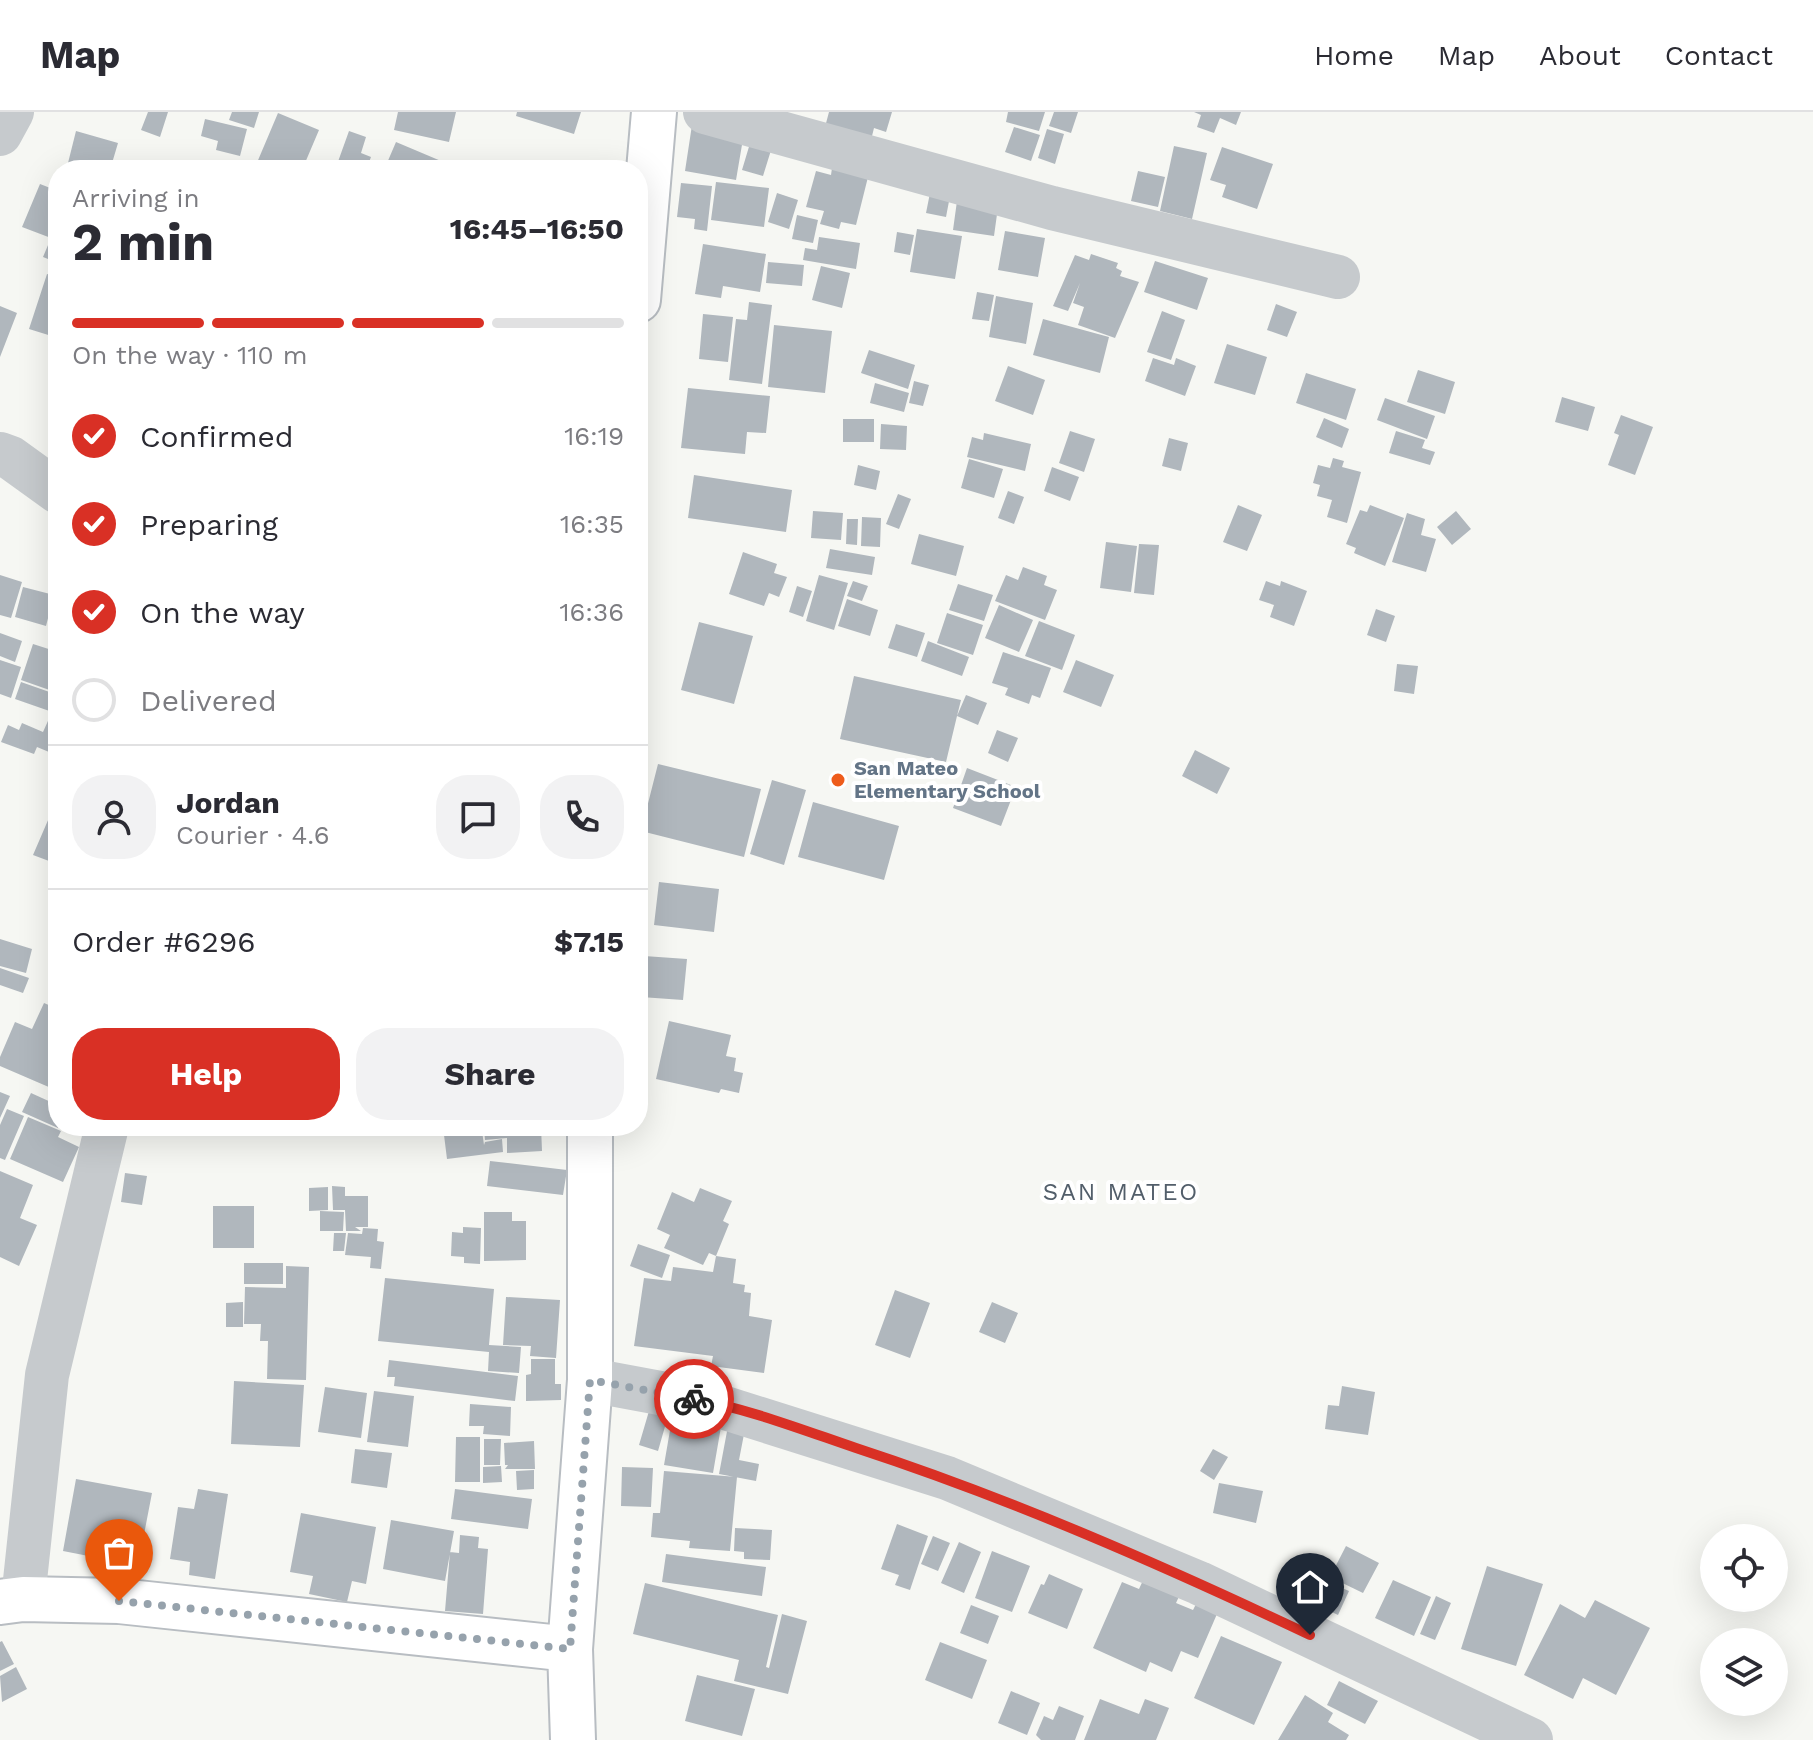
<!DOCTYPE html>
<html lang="en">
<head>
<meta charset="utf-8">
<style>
	:root { --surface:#fff; --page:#f2f2f3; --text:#2b2b33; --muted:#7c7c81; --line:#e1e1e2; --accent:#d93025 }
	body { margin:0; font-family:"Work Sans",sans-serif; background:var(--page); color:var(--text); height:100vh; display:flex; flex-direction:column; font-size:30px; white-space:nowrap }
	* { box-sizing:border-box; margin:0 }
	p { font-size:26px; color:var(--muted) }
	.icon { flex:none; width:44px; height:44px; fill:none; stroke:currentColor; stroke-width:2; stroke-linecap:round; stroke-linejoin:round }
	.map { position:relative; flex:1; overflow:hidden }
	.sheet { position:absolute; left:48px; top:48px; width:600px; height:976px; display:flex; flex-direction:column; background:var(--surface); border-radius:32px; box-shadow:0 8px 32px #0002 }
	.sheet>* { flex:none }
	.fabs { position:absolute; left:1700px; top:1412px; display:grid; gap:16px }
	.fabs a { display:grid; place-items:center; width:88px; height:88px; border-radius:50%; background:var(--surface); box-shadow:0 8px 32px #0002; font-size:40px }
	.pin { position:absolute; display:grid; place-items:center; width:68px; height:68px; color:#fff; margin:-82px -34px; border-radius:50% 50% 50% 0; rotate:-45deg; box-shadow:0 0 8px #0007 }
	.pin .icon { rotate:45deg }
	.courier { position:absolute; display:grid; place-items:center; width:80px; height:80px; margin:-40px; border:6px solid #d93025; border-radius:50%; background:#fff; color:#222; box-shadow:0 2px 10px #0007 }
	.summary em { font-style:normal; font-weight:700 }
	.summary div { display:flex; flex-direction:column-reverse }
	.summary { display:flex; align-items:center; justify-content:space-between; height:136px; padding:0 24px }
	h1 { font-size:52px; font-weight:700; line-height:60px }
	.bar { display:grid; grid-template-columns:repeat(4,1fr); gap:12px 8px; align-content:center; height:96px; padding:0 24px }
	.bar i { height:10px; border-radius:6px; background:var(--line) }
	.bar .selected { background:var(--accent) }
	.bar p { grid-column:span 4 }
	.line { display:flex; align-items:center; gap:20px; padding:0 24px; border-top:2px solid var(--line) }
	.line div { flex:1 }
	.round { display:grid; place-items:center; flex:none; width:84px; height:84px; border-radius:32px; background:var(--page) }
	ol { padding:0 24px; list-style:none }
	li { display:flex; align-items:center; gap:24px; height:88px }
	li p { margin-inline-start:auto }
	li .icon { padding:8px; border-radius:50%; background:var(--accent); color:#fff; stroke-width:4 }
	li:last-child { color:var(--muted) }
	li i { width:44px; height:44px; border:4px solid var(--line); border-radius:50% }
	.cta { display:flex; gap:16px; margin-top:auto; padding:16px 24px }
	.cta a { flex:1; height:92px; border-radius:32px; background:var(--accent); color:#fff; font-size:32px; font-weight:700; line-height:92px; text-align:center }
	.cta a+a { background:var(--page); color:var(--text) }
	header { display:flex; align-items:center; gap:48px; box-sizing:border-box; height:112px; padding:0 40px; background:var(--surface); border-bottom:2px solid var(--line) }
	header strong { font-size:38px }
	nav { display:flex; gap:44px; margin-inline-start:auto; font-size:28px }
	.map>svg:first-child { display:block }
	.building { fill:#b0b7bd }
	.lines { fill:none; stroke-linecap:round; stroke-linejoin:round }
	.secondary-casing { stroke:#b8bdc2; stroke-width:48 }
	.street { stroke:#c6cacd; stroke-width:44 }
	.secondary { stroke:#fff; stroke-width:44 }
	.done { stroke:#96a2ac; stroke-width:8; stroke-dasharray:0 14.4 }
	.route { stroke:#d93025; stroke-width:10 }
	.poi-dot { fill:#ee5c1b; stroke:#fff; stroke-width:3 }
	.labels { text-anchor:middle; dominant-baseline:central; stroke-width:8; stroke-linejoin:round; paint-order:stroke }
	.poi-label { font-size:20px; font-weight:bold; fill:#637486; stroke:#fff; text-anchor:start }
	.quarter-label { font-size:24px; letter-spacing:2px; fill:#525e6a; stroke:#fff }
</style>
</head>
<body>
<header>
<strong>Map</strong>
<nav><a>Home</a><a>Map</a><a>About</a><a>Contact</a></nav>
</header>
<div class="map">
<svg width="1813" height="1628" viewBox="0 0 1813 1628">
	<rect width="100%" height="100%" fill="#f6f7f3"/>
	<!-- building -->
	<path class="building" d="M148,0H168L160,25L141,18Z
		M232,0H259L254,16L229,8Z
		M398,0H456L449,30L394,18Z
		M517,0H581L574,22L516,4Z
		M829,0H892L886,20L874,16L871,28L825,15Z
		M1008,0H1045L1039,19L1006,10Z
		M1054,0H1078L1071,21L1049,14Z
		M1194,0H1241L1236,13L1220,6L1214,21L1197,15L1201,3Z
		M278,1L319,18L302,58H268L256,53Z
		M205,7L247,17L240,44L216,38L218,29L201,24Z
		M692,13L744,21L736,68L685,59Z
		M1014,15L1040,23L1031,49L1005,40Z
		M1047,17L1064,22L1055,52L1038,46Z
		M76,19L118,31L110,58H93L68,51Z
		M349,19L366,25L361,41L371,45L366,58H335Z
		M751,28L772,35L763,64L742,58Z
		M396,30L441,49L438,58H384Z
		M1174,34L1207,41L1192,107L1160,99Z
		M1222,35L1273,52L1257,97L1222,85L1226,73L1210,68Z
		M136,48L166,57V58H133Z
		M832,56L868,65L856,113L841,110L839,117L820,112L824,99L806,95L816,59L831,63Z
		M1138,59L1165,65L1158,95L1131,89Z
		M716,70L769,76L764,115L711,108Z
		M681,71L712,74L707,119L694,117L695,107L677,105Z
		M40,72L58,79V151L43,145L51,126L22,115Z
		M777,81L798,88L789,117L768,110Z
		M930,81L950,84L946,105L926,101Z
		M957,89L998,95L994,124L953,118Z
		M797,103L818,108L813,131L792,127Z
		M917,117L962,124L955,167L910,160Z
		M1005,119L1045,126L1038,165L998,158Z
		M897,120L914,123L910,143L894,140Z
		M819,125L860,131L856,157L803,148L805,136L817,138Z
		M703,132L766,142L760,180L723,174L721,186L695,182Z
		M1091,142L1118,151L1116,156L1122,159L1120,164L1139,170L1115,226L1078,213L1084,195L1073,191L1080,171L1068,199L1053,194L1075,143L1089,148Z
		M1155,149L1208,166L1197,198L1144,180Z
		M768,150L804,153L802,174L766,171Z
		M821,154L850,161L842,196L812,188Z
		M47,162L58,165V226L29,217Z
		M977,180L994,183L989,209L972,207Z
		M996,184L1033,191L1026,232L989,225Z
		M749,190L772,193L762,272L729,268L736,207L747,208Z
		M1276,192L1297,200L1287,225L1267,218Z
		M0,194L17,201L0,245Z
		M1162,199L1185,208L1171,248L1147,240Z
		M703,202L733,205L728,250L699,247Z
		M1043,207L1109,225L1100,261L1033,243Z
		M774,213L832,219L825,281L768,275Z
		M1227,232L1267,245L1255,283L1214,271Z
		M869,238L915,253L908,277L861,261Z
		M1153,246L1174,253L1176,246L1196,254L1185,284L1145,269Z
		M1008,254L1045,268L1033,303L995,289Z
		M1418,258L1455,270L1445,302L1407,290Z
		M1306,261L1356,277L1346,308L1296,291Z
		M914,269L929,273L923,294L909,291Z
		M875,271L909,281L904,300L870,291Z
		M688,276L770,284L766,321L747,320L745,342L681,336Z
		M1562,285L1595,295L1588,319L1555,310Z
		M1385,286L1435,304L1427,327L1377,308Z
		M1621,303L1653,315L1635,363L1608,353L1619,323L1614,321Z
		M1324,306L1349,317L1342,336L1316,325Z
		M843,307H874V330H843Z
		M881,312L907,314L906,338L880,337Z
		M1070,319L1095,327L1084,360L1059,351Z
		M1396,319L1425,328L1422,336L1435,340L1430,353L1389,341Z
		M984,321L1031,332L1025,359L967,345L972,325L983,328Z
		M1169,326L1188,331L1181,359L1162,354Z
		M1333,346L1344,349L1342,355L1361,360L1347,411L1327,405L1332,388L1317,384L1320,373L1313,371L1318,353L1330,356Z
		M969,347L1003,357L994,386L961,376Z
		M858,353L880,359L876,378L854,373Z
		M1052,355L1079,365L1070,389L1044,379Z
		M694,363L792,378L786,420L688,406Z
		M1008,379L1024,385L1014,412L998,406Z
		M898,382L911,387L899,417L886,412Z
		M1238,393L1262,403L1247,439L1223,430Z
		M1370,393L1404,406L1385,454L1354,441L1356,436L1346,432L1360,398L1367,400Z
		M813,399L843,401L841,428L811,426Z
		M1456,399L1471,417L1452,433L1437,415Z
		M1407,401L1425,407L1421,423L1436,427L1426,460L1392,450Z
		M862,405L881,406L880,435L861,434Z
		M847,407H858L857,433L846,432Z
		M919,422L964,434L956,464L911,452Z
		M1106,430L1137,434L1131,480L1100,476Z
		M1139,432L1159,433L1154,483L1134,481Z
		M830,437L875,445L872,463L826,456Z
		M743,440L777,452L774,461L787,465L779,485L769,481L764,494L729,482Z
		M1023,455L1047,464L1044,473L1057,478L1045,508L995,489L1006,463L1018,468Z
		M0,463L22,470L11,506L0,503Z
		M819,463L848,471L834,518L806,509Z
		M853,469L868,474L862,489L847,484Z
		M1266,469L1280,474L1281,469L1307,479L1294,514L1270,505L1274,493L1259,488Z
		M958,472L993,483L984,509L949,498Z
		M797,474L812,479L803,505L789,500Z
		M23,475L54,483L46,514L15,505Z
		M847,487L878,498L870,524L838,514Z
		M999,493L1033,508L1019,540L985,526Z
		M1376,497L1395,504L1386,530L1367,523Z
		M947,501L983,513L973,543L937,531Z
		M1039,509L1075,523L1062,558L1025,544Z
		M699,510L753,524L734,592L681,578Z
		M896,512L925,521L917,545L888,536Z
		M0,521L22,529L15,550L0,544Z
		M928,529L969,545L962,564L921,549Z
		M33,532L58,540V581L21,568Z
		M1003,540L1051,556L1040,586L1032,583L1029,592L1005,583L1008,576L992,571Z
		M0,548L21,555L11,586L0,582Z
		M1076,548L1114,563L1101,595L1063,580Z
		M1397,552L1418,554L1414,582L1394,579Z
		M854,564L961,588L957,604L966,583L987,591L978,613L957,604L946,650L840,627Z
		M21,570L58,583V602L15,587Z
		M52,600L58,603V634L52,632L49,640L37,635L34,642L1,630L8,613L19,618L22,611L43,620Z
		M997,618L1018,626L1008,650L988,641Z
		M1195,638L1230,656L1217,682L1182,664Z
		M658,652L761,677L744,745L641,719Z
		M967,656L1016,675L1001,714L953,696Z
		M772,668L806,678L784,753L750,742Z
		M58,685V749L57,752L33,743Z
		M813,690L899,714L884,768L798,745Z
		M659,770L719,777L714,820L654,813Z
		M0,827L32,837L26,861L0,854Z
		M644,844L687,847L683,888L641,885Z
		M0,856L29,866L23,881L0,873Z
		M44,891L58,897V979L0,954V945L15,910L32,917Z
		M669,909L731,923L726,944L736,946L734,959L743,961L739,981L721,977L719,981L656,967Z
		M0,980L10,984L0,1006Z
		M58,980V1016L22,1000L31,981L53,991Z
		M7,997L24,1004L5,1048L0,1046V1013Z
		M28,1005L61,1019L58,1025L79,1035L63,1070L10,1047Z
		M474,1014H541L542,1039L507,1041V1026L485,1028L484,1016L474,1017Z
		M482,1019L484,1033L485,1030L502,1027L503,1040L447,1047L444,1023Z
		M490,1049L567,1058L563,1083L487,1074Z
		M0,1059L33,1073L20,1106L37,1113L19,1154L0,1145Z
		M125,1061L147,1064L142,1093L121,1090Z
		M332,1074L345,1075V1084H368V1115H355L361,1119H346L345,1098H333Z
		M328,1075V1098L309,1099V1076Z
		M700,1076L732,1089L723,1109L729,1112L716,1144L709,1141L703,1153L664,1136L670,1123L657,1117L672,1080L694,1090Z
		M213,1094H254V1136H213Z
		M320,1099L344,1100L343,1119H320Z
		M484,1100H512V1109H526V1148L484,1149Z
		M463,1115L481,1116L480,1152L464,1151V1145L451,1144L452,1120L463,1121Z
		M363,1116L378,1117L377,1129L384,1130L381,1157L370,1156L371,1145L345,1143L348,1121L362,1122Z
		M334,1121H346L344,1139H333Z
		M638,1132L670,1143L662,1166L630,1154Z
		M716,1144L736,1147L733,1171L745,1173L744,1180L751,1181L749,1204L772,1208L764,1261L711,1254L713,1244L634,1234L644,1166L671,1169L673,1155L713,1160Z
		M244,1151H283V1172H244Z
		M286,1154L309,1155L306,1268L267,1267L268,1229H260L261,1212H244L245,1175L286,1176Z
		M385,1166L494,1177L489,1233L521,1235L519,1261L488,1259L489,1240L378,1229Z
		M895,1178L930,1191L910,1246L875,1233Z
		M506,1185L560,1188L556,1246L530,1244L531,1234L503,1233Z
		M243,1190V1215H226V1191Z
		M992,1190L1018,1201L1005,1231L979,1220Z
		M531,1247H555V1272H561V1288L526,1289V1263L531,1262Z
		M389,1248L518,1264L515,1289L394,1274L395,1265H387Z
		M234,1269L304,1273L300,1335L231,1332Z
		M1342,1274L1375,1280L1368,1323L1325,1317L1328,1293L1339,1294Z
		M325,1275L367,1281L361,1326L318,1320Z
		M374,1279L414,1284L408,1335L367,1330Z
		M470,1292L511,1295L510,1324L483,1322L484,1314H469Z
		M649,1299L668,1304L658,1339L639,1333Z
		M673,1301L722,1309L713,1361L664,1353Z
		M728,1314L745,1317L739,1348L759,1352L756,1369L719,1362Z
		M456,1325H480V1370H455Z
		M484,1327H501L500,1353H484Z
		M534,1329L535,1357H505L508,1353H505L504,1331Z
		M355,1337L392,1341L387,1376L351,1371Z
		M1213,1337L1228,1345L1214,1368L1200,1359Z
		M501,1354L502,1370L483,1371V1355Z
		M622,1355L653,1356L651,1395L621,1394Z
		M534,1358V1377L517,1378L516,1359Z
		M664,1359L737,1365L730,1439L689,1436L690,1429L651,1425L653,1401H660Z
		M76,1367L152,1381L141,1438L117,1433L114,1449L63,1439Z
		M1219,1371L1263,1379L1256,1411L1213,1401Z
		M198,1377L228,1382L215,1467L189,1463L190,1450L170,1447L178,1395L194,1397Z
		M455,1377L532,1387L528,1417L451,1407Z
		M301,1401L376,1415L366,1472L352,1469L347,1490L309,1482L313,1464L290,1460Z
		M391,1408L454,1419L445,1469L383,1457Z
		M897,1412L928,1424L910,1478L895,1473L899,1463L881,1457Z
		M735,1416L772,1418L770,1448L744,1447V1440L734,1439Z
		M460,1423L479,1425L478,1436L488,1437L483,1502L445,1499L450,1440L459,1441Z
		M933,1424L950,1431L938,1459L921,1452Z
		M959,1430L981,1440L964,1481L941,1471Z
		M1346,1434L1379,1451L1363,1481L1330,1465Z
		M992,1439L1030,1454L1012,1500L975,1486Z
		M666,1442L766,1455L762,1484L662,1470Z
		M1487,1454L1543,1472L1516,1554L1461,1537Z
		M1049,1462L1083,1477L1067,1517L1028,1501L1041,1472L1044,1473Z
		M1146,1462L1182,1478L1176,1491L1193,1498L1199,1486L1220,1495L1198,1546L1181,1539L1172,1560L1150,1550L1146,1560L1093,1536L1122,1470L1139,1477Z
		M1393,1468L1431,1485L1414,1524L1375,1506Z
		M1328,1470L1349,1479L1338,1503L1317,1493Z
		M645,1471L778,1503L766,1555L769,1556L782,1502L807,1509L788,1582L734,1569L739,1548L633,1522Z
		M1436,1484L1451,1491L1435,1528L1420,1522Z
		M1595,1488L1650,1516L1616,1583L1583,1566L1573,1587L1524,1563L1560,1492L1585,1506Z
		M971,1493L999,1504L988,1532L960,1521Z
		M1221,1524L1282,1550L1254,1613L1194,1586Z
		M2,1529L14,1552L0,1559V1530Z
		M940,1530L987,1548L972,1587L925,1568Z
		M16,1555L27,1577L2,1590L0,1564Z
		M697,1563L755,1577L742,1624L685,1609Z
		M1339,1569L1378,1589L1365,1612L1327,1593Z
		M1011,1579L1040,1591L1027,1623L998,1611Z
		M1305,1583L1333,1601L1328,1610L1349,1623L1346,1628H1278Z
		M1100,1587L1139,1602L1145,1587L1169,1596L1156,1628H1084Z
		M1059,1594L1084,1604L1075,1628H1041L1036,1623L1044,1604L1053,1608Z"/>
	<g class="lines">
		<defs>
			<path id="secondary" d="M638,188L654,0
				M0,1490L23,1487L119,1489L570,1537
				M573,1628L570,1537L590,1268V1014"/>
		</defs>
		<!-- secondary casing -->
		<use href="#secondary" class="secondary-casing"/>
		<!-- street -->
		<path class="street" d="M705,0L1052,96L1338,165
			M0,22L12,0
			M0,342L11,346L58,380
			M590,1268L703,1289L947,1366L1199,1471L1531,1628
			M23,1487L47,1263L107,1014"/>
		<!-- secondary -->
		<use href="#secondary" class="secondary"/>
	</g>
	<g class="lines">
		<!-- done -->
		<path class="done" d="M119,1489L570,1537L590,1268L694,1287"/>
		<!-- route -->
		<path class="route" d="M694,1287C749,1297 803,1318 856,1336C1012,1387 1162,1453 1310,1523"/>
	</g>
	<!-- markers -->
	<circle class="poi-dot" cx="838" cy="668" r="8"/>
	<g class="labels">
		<!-- poi labels -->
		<g class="poi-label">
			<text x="854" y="656">San Mateo<tspan x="854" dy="23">Elementary School</tspan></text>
		</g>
		<!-- quarter labels -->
		<g class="quarter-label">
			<text x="1121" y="1080">SAN MATEO</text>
		</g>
	</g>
</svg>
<div class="fabs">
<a><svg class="icon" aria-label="locate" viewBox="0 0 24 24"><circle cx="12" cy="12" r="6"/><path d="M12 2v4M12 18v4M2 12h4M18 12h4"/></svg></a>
<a><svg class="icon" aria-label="layers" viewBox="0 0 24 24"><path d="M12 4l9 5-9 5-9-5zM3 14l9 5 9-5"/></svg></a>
</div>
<div class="pin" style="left:119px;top:1489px;background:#ea580c"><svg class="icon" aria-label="bag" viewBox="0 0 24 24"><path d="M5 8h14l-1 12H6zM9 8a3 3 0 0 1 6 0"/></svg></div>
<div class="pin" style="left:1310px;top:1523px;background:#1f2937"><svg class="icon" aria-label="home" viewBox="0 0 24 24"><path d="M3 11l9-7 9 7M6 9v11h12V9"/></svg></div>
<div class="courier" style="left:694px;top:1287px"><svg class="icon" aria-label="bike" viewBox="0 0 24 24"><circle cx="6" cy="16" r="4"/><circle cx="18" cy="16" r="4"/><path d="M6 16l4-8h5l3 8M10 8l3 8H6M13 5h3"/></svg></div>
<section class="sheet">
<div class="summary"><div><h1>2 min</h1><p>Arriving in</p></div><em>16:45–16:50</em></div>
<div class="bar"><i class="selected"></i><i class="selected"></i><i class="selected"></i><i></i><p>On the way · 110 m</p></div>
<ol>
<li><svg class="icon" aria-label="check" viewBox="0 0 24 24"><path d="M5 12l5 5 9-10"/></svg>Confirmed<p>16:19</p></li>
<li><svg class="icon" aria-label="check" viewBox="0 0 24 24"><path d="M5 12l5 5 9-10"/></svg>Preparing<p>16:35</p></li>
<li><svg class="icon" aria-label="check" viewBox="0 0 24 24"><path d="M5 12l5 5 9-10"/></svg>On the way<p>16:36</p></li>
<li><i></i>Delivered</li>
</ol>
<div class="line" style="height:144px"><a class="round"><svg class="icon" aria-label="person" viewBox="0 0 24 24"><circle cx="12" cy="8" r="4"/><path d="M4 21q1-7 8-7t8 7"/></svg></a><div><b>Jordan</b><p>Courier · 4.6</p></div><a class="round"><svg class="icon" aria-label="chat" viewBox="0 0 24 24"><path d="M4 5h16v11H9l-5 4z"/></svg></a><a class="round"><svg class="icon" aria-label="phone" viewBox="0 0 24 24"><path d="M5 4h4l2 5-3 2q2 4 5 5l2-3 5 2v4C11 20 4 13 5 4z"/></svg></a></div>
<div class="line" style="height:104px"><div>Order #6296</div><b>$7.15</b></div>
<div class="cta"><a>Help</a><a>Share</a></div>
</section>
</div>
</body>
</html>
